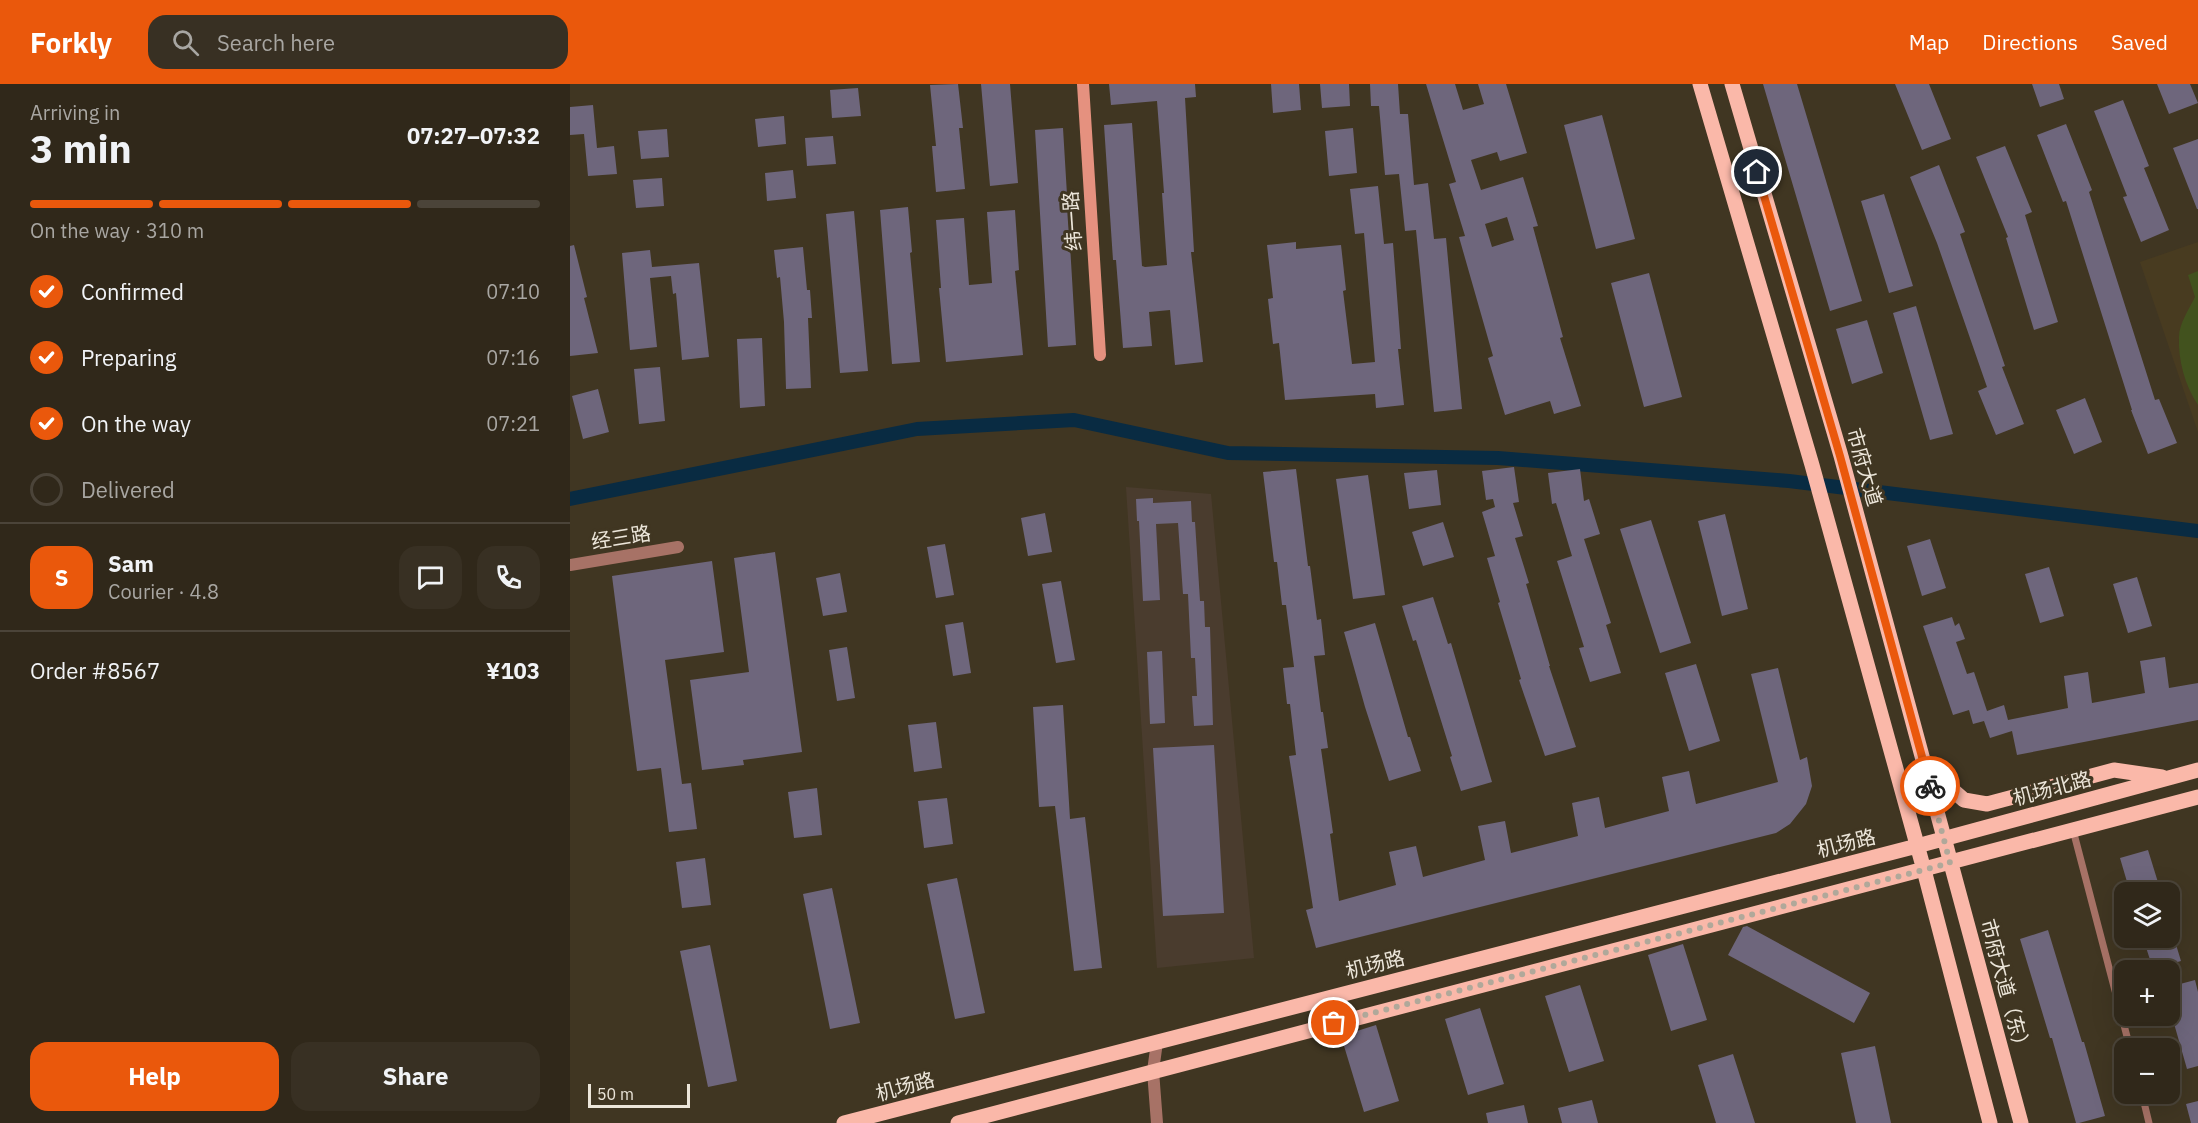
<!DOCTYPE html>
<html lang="en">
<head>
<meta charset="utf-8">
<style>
	:root { --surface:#30281a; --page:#383023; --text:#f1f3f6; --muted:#a8a6a2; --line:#4b4439; --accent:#ea580c }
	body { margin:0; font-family:"IBM Plex Sans","Noto Sans SC",sans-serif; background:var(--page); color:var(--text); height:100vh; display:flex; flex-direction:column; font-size:22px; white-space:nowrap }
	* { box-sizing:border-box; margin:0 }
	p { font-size:20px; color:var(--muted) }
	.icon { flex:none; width:33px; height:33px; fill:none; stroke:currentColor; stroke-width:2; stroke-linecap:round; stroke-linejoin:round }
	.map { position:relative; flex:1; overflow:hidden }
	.panel { display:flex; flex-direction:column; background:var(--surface); width:570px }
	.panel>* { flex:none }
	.controls { position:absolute; left:1544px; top:798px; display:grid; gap:12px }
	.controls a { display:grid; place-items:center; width:66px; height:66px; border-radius:12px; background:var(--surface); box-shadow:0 6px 24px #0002,0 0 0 2px var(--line); font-size:30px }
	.scale { position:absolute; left:18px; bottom:15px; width:102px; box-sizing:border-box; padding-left:6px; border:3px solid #ece6da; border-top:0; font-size:16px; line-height:21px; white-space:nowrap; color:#ece6da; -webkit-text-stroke:4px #403622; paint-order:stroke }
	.pin { position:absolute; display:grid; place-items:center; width:51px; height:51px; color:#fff; margin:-26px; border:3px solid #fff; border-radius:50%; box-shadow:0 2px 6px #0007 }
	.courier { position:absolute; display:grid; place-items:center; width:60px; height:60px; margin:-30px; border:4px solid #ea580c; border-radius:50%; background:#fff; color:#222; box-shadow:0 2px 8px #0007 }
	.head em { font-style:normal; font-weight:700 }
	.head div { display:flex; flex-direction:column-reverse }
	.head { display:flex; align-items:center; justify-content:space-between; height:102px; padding:0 30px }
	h1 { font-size:39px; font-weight:700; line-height:45px }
	.bar { display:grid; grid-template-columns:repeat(4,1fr); gap:9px 6px; align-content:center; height:72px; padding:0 30px }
	.bar i { height:8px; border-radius:4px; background:var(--line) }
	.bar .on { background:var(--accent) }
	.bar p { grid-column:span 4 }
	.line { display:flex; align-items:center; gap:15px; padding:0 30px; border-top:2px solid var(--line) }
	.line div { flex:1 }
	.round { display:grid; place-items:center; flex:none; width:63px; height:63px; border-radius:18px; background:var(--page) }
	ol { padding:0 30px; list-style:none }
	li { display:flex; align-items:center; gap:18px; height:66px }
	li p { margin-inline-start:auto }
	li .icon { padding:6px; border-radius:50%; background:var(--accent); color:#fff; stroke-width:4 }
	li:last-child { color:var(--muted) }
	li i { width:33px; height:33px; border:3px solid var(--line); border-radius:50% }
	.cta { display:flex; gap:12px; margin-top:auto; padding:12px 30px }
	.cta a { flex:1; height:69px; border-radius:18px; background:var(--accent); color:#fff; font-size:24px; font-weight:700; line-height:69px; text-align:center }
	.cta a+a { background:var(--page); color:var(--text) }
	header { display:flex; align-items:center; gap:36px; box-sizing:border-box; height:84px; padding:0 30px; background:var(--accent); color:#fff }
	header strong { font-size:28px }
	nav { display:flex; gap:33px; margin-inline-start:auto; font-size:21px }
	.search { width:420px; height:54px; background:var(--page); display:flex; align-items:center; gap:15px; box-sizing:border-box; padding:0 21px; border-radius:18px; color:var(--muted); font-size:22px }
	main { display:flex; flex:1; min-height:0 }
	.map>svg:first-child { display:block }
	.commercial { fill:#4a3c2e }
	.built { fill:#483b20 }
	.garden { fill:#42521e }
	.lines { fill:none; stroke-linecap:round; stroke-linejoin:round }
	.canal { stroke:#092b42; stroke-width:14 }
	.building { fill:#6e667c; fill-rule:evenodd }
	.lane { stroke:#a77266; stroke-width:7 }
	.street { stroke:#a77266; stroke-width:12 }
	.secondary { stroke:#e5917f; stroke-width:12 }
	.primary { stroke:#fab8a9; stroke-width:15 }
	.done { stroke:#b0a89a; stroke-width:6; stroke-dasharray:0 10.8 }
	.route { stroke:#ea580c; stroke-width:8 }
	.labels { text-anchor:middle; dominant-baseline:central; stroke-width:6; stroke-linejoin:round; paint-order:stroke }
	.street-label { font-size:20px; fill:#ece6da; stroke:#403622 }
</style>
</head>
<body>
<header>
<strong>Forkly</strong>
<div class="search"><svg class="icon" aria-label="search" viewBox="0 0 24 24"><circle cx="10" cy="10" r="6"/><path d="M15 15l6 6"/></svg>Search here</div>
<nav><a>Map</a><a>Directions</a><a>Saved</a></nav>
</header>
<main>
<section class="panel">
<div class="head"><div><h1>3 min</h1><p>Arriving in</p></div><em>07:27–07:32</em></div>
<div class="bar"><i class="on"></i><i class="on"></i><i class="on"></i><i></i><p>On the way · 310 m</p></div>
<ol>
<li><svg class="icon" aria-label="check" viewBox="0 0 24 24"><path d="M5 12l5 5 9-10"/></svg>Confirmed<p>07:10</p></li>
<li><svg class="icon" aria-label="check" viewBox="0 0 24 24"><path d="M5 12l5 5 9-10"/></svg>Preparing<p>07:16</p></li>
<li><svg class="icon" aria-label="check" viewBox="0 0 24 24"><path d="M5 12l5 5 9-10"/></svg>On the way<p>07:21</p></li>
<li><i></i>Delivered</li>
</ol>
<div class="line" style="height:108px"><b class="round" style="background:var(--accent);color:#fff">S</b><div><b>Sam</b><p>Courier · 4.8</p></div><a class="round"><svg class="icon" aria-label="chat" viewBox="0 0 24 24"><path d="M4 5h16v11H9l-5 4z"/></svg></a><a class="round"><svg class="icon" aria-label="phone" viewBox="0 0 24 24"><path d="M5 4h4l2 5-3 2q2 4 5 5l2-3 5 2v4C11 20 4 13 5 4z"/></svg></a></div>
<div class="line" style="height:78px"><div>Order #8567</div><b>¥103</b></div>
<div class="cta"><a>Help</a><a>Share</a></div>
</section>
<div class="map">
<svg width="1628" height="1039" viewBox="0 0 1628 1039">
	<rect width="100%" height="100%" fill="#403622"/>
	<!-- commercial -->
	<path class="commercial" d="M556,403L641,410L684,874L587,884Z"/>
	<!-- built -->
	<path class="built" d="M1628,158V348L1570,178Z"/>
	<!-- garden -->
	<path class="garden" d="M1628,187V321C1615,302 1608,276 1609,253C1609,240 1619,225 1625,213L1618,191Z"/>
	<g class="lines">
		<!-- canal -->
		<path class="canal" d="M0,415L347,345L504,336L658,369L928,374L1219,397L1628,447"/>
	</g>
	<!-- building -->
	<path class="building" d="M388,0L393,44H389L395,105L366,108L362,62H366L360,1Z
		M411,0H440L448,99L420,102Z
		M539,0H625L626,13L615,14L624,168H621L633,278L605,281L600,226L579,228L582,262L553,264L546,176H543L534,41L562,39L572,182L575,183L597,181L592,109H594L587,17L541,21Z
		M701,0H729L731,26L703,29Z
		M750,0H779L780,22L752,24Z
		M800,0H828L830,30H838L844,101L858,99L864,155L876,154L892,325L864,328L846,146L835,147L829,90L815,91L809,22H801Z
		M856,0H885L893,26L914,20L908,0H936L957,69L930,77L927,68L901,76L911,106L953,93L968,142L963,143L993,253L990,254L1011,322L984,330L980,317L935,331L918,274L923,272L889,153L895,152L879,100L886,98ZM937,133L944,156L922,163L915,140Z
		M1193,0H1227L1292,217L1260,227Z
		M1325,0H1359L1381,55L1352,66Z
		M1462,0H1489L1494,15L1470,23Z
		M1587,0H1620L1628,19L1599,30Z
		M288,4L291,32L262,34L260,6Z
		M1553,16L1579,82L1574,84L1599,146L1571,158L1553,113L1557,112L1524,27Z
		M23,21L27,64L44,62L47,90L18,92L14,50L0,51V23Z
		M1032,31L1065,155L1026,165L994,41Z
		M214,32L216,60L188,63L185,35Z
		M1496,40L1522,106L1519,108L1585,316L1589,315L1607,359L1578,370L1561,326H1562L1496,117L1493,118L1467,51Z
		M493,44L506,261L478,263L465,46Z
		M783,44L787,89L759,92L755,47Z
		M97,45L99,73L71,75L68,47Z
		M263,52L266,80L237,82L235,54Z
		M1628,55V125H1627L1603,64Z
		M1435,62L1462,128L1455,131L1488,238L1464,246L1436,154L1438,153L1406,73Z
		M1369,81L1395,148L1390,150L1435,282L1432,283L1454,340L1426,351L1408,307L1417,303L1367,159L1340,93Z
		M223,86L226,114L197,117L195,89Z
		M92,94L94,122L66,124L63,96Z
		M808,102L814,160L823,159L831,265H828L834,321L806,324L805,310L715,316L709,259L703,260L698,215L703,214L697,161L726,158V165L771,161L776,206L773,207L782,280L805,278L794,149L785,150L780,105Z
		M1314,110L1343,202L1319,209L1291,117Z
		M338,123L342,168L340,169L350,278L322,280L310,126Z
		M445,126L449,186L445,187L453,271L376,278L369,204H371L366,136L394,134L399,201L422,199L417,128Z
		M284,127L298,287L270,289L256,130Z
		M4,161L17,213L14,214L28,269L0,272V162Z
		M233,163L237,206H240L242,234H238L241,304L216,305L214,238L210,193L207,194L204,166Z
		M80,166L82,183L129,179L139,273L112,276L106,209L103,210L101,192L80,194L87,263L60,266L52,169Z
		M1079,189L1112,313L1074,323L1041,199Z
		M1346,222L1383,350L1360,356L1323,229Z
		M1297,236L1313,289L1282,300L1266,245Z
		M192,254L195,322L170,324L167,255Z
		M90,283L95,337L69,340L64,285Z
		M28,305L39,348L13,355L2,312Z
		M1515,314L1532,358L1504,370L1486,326Z
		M944,383L949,418L943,419L953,452L945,454L959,499L956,500L980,582H979L1006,663L975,672L949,596L951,595L928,519L930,518L917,474L925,472L912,428L925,423L923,415L916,416L912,387Z
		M726,385L738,482H740L747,536L751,535L755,571L744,572L751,628H753L758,664L751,665L763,749L760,750L769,817L826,801L819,768L846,762L853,793L915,776L908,742L935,737L941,769L1008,752L1002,719L1029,713L1035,744L1099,727L1092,693L1119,687L1126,720L1208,698L1181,590L1208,584L1230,676L1237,673L1242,702L1236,720L1220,740L1206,749L746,864L736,826L743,824L719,672L726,671L720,620H717L713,584L724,583L716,521H712L707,478H704L693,388Z
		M1010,385L1014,417L1019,415L1030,450L1014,455L1041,539L1036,541L1051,589L1020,598L1009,564L1014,563L987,477L1002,472L986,419L982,420L978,389Z
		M867,386L871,421L839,425L834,389Z
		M798,391L815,511L783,515L766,395Z
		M583,414V419L621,417L622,438H625L627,469L630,517H634L635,543H640L643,641L624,642L622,612H627L625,574H621L618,510H613L608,439L586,440L590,516L573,517L569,437H567L566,415Z
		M475,429L482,468L458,472L451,434Z
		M1155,430L1178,525L1152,532L1128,437Z
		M1081,436L1121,559L1090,569L1050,445Z
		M873,438L884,473L853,482L842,448Z
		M1360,455L1376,504L1352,512L1337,462Z
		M375,460L384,511L366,514L357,463Z
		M205,468L232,668L173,676L174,681L132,686L120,596L179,588L164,474Z
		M142,477L154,568L95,576L112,700L121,699L127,745L99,748L91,684L67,687L42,492Z
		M1479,483L1494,532L1470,539L1455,490Z
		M270,489L277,528L253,532L246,494Z
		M1567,493L1582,542L1558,549L1543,500Z
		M491,497L505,576L486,579L472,500Z
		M863,513L878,560L881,559L922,698L891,707L880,673L882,672L846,556L843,557L832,522Z
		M1382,533L1385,542L1389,539L1395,555L1386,558L1397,590L1404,588L1417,627L1434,621L1438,636L1498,624L1494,592L1518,588L1522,619L1575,609L1570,577L1595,573L1599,604L1628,599V636L1447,671L1442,647L1420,654L1414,637L1403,640L1399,626L1383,631L1353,542Z
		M393,538L401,589L383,592L375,541Z
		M805,539L838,653H840L851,687L819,697L795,623L774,548Z
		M277,563L285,614L267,617L259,566Z
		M592,567L595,639L580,640L577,568Z
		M1126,580L1150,657L1119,667L1095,589Z
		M493,621L500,735L515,733L532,884L504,887L485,722L469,723L463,623Z
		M366,638L372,684L344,688L338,641Z
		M644,661L654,829L593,832L583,664Z
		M247,704L252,751L224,754L218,708Z
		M377,714L383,760L354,764L348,717Z
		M1578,766L1591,808H1560L1550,774Z
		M135,774L141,821L112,824L106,778Z
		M387,794L415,929L385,935L357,800Z
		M262,804L290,939L260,945L233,810Z
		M1177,842L1300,909L1284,939L1158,871L1173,843Z
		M1478,846L1512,958H1514L1535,1032L1509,1039H1506L1482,954H1480L1450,855Z
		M1573,854H1604L1611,877L1583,885Z
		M1113,860L1137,936L1101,947L1078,871Z
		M140,861L167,997L138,1003L110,867Z
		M1625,896L1628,908V982L1617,985L1599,922V903Z
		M1010,901L1034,977L999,988L975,912Z
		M910,924L934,1000L898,1011L875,935Z
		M806,941L829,1017L794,1028L771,952Z
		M1305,962L1321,1039H1286L1271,969Z
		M1163,970L1185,1039H1146L1128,981Z
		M1022,1016L1028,1039H992L988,1024Z
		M1628,1017V1039H1621L1616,1020Z
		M954,1021L958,1039H918L916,1029Z"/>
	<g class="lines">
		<!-- lane -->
		<path class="lane" d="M1503,746L1560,964
			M1572,1010L1579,1039"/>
		<!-- street -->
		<path class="street" d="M0,481L108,463
			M587,958L583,987L587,1039"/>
		<!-- secondary -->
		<path class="secondary" d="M513,0L530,271"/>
		<!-- primary -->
		<path class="primary" d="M1130,0L1242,381L1354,786L1420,1039
			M1162,0L1271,372L1451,1039
			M1355,682L1394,716L1417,720L1544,686L1592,693
			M274,1039L1347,762L1628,686
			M388,1039L1628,713"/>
	</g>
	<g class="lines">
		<!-- done -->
		<path class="done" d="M764,939L1380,779L1360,702"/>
		<!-- route -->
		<path class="route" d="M1187,88L1270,372L1360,702"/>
	</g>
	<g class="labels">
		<!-- street labels -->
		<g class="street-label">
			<text transform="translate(502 137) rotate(-94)">纬一路</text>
			<text transform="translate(1295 383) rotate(74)">市府大道</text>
			<text transform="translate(51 453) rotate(-9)">经三路</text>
			<text transform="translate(1482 704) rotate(-15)">机场北路</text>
			<text transform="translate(1276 759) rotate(-14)">机场路</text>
			<text transform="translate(805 880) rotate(-14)">机场路</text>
			<text transform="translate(1436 903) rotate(75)">市府大道（东）</text>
			<text transform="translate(335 1002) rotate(-15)">机场路</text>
		</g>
	</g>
</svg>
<div class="controls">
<a><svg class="icon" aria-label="layers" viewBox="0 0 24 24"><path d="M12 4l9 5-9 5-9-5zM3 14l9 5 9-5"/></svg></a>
<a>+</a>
<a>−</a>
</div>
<div class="scale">50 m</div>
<div class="pin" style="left:764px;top:939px;background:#ea580c"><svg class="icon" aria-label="bag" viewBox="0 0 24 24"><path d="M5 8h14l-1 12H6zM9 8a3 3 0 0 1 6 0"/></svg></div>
<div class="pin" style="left:1187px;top:88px;background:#1f2937"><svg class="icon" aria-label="home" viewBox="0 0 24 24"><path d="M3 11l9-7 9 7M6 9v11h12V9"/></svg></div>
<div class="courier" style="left:1360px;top:702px"><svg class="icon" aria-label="bike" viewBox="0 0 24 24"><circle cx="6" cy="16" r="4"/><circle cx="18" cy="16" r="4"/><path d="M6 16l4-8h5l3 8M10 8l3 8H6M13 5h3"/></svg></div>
</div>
</main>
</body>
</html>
